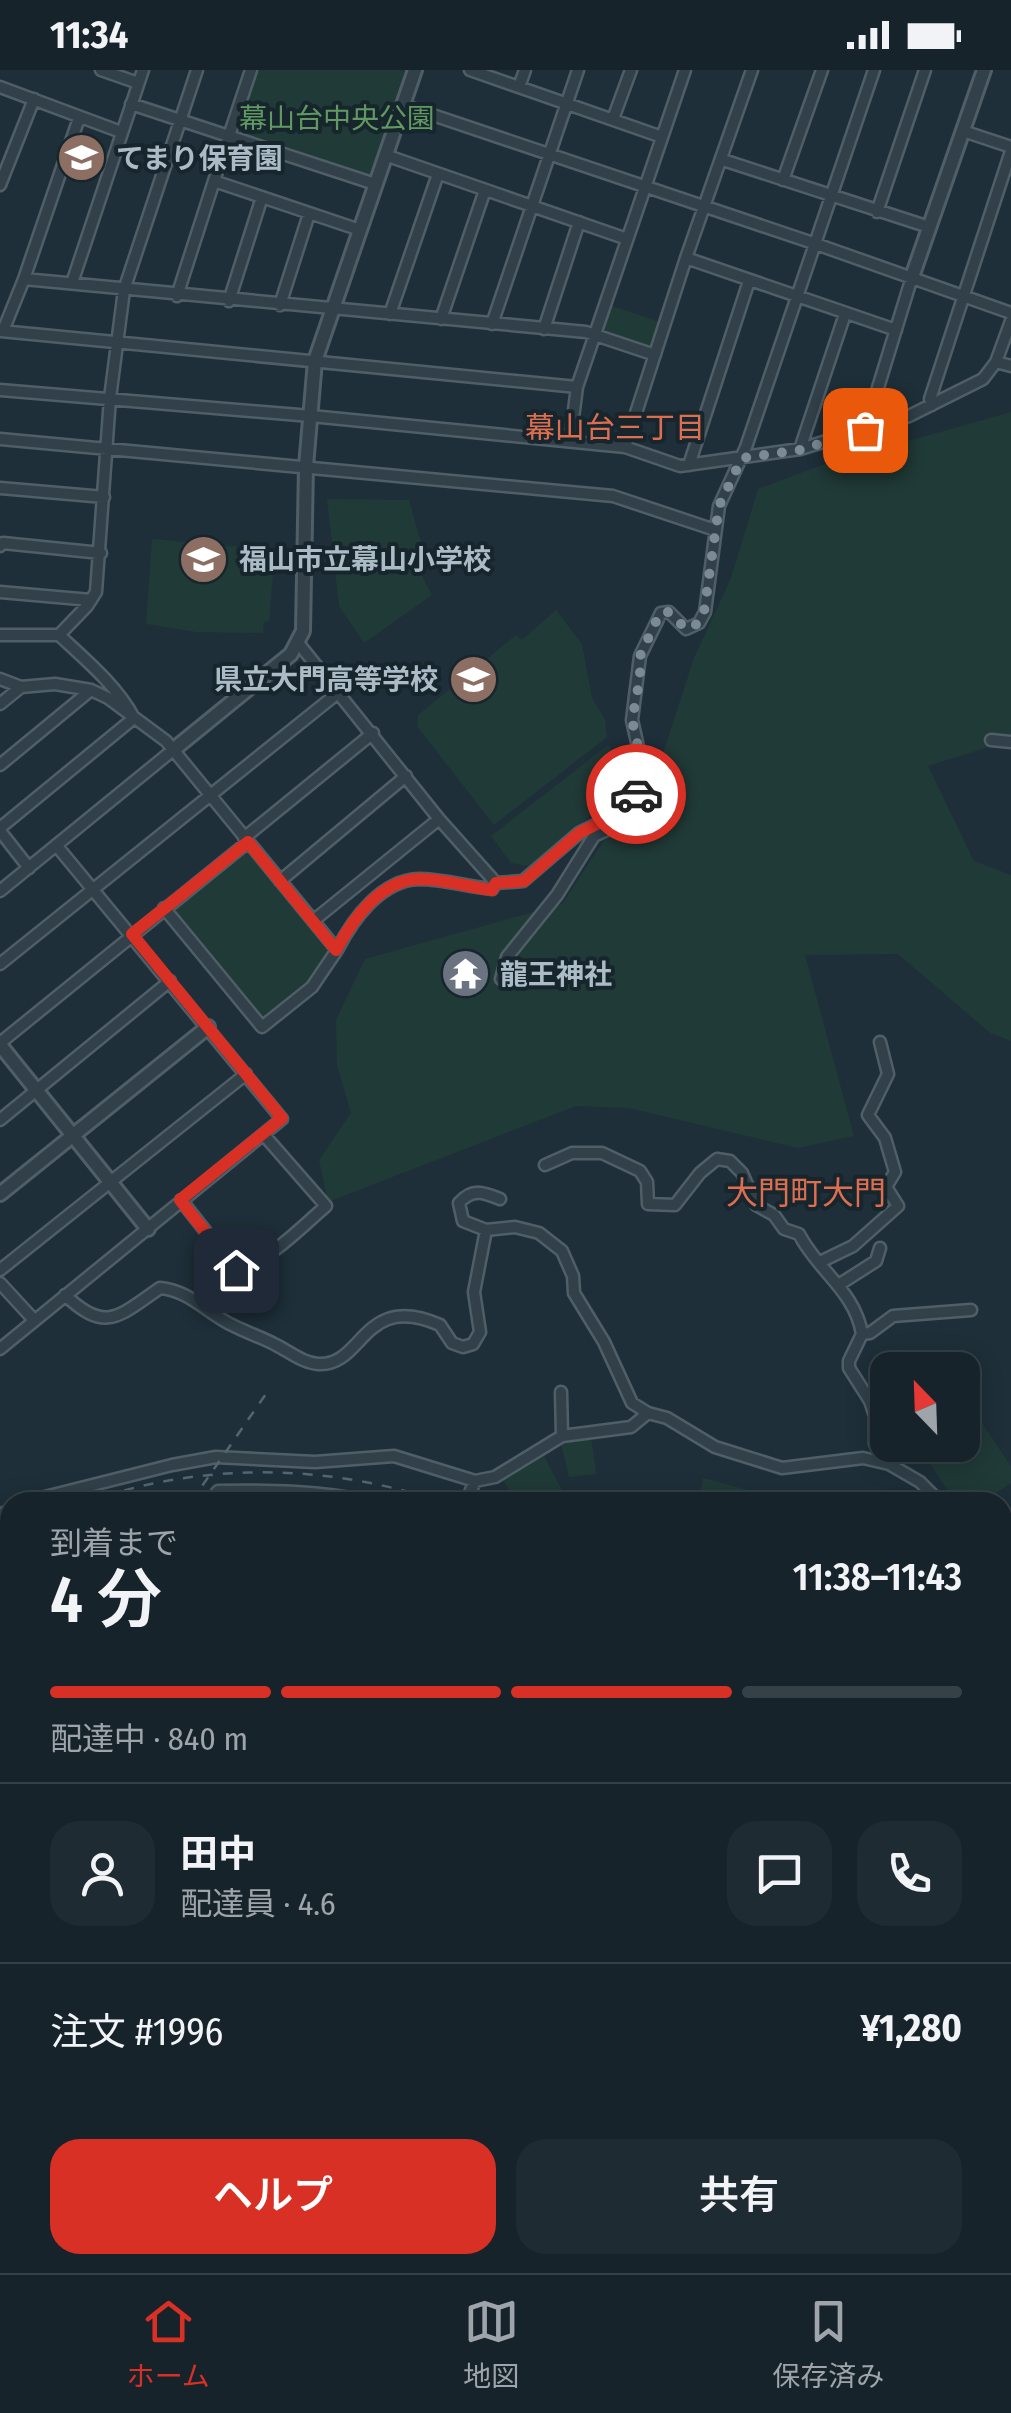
<!DOCTYPE html>
<html lang="ja">
<head>
<meta charset="utf-8">
<style>
	:root { --surface:#16232b; --page:#1f2b33; --text:#f1f3f6; --muted:#9ea4a9; --line:#354047; --accent:#d93025 }
	body { margin:0; font-family:"Fira Sans Condensed","Noto Sans JP",sans-serif; background:var(--page); color:var(--text); height:100vh; display:flex; flex-direction:column; font-size:38px; white-space:nowrap }
	* { box-sizing:border-box; margin:0 }
	p { font-size:32px; color:var(--muted) }
	.icon { flex:none; width:55px; height:55px; fill:none; stroke:currentColor; stroke-width:2; stroke-linecap:round; stroke-linejoin:round }
	.map { position:relative; flex:1; overflow:hidden }
	.drawer { position:absolute; left:0px; top:1422px; width:1012px; height:782px; display:flex; flex-direction:column; background:var(--surface); border-radius:30px 30px 0 0; box-shadow:0 5px 25px #0003,0 0 0 2px var(--line) }
	.drawer>* { flex:none }
	.needle { width:65px; rotate:337deg }
	.buttons { position:absolute; left:870px; top:1282px; display:grid; gap:20px }
	.buttons a { display:grid; place-items:center; width:110px; height:110px; border-radius:20px; background:var(--surface); box-shadow:0 5px 25px #0003,0 0 0 2px var(--line); font-size:50px }
	.pin { position:absolute; display:grid; place-items:center; width:85px; height:85px; color:#fff; margin:-42px; border-radius:20px; box-shadow:0 5px 15px #0006 }
	.courier { position:absolute; display:grid; place-items:center; width:100px; height:100px; margin:-50px; border:8px solid #d93025; border-radius:50%; background:#fff; color:#222; box-shadow:0 2px 12px #0007 }
	.headline em { font-style:normal; font-weight:600 }
	.headline div { display:flex; flex-direction:column-reverse }
	.headline { display:flex; align-items:center; justify-content:space-between; height:170px; padding:0 50px }
	h1 { font-size:65px; font-weight:600; line-height:75px }
	.bar { display:grid; grid-template-columns:repeat(4,1fr); gap:15px 10px; align-content:center; height:120px; padding:0 50px }
	.bar i { height:12px; border-radius:8px; background:var(--line) }
	.bar .on { background:var(--accent) }
	.bar p { grid-column:span 4 }
	.line { display:flex; align-items:center; gap:25px; padding:0 50px; border-top:2px solid var(--line) }
	.line div { flex:1 }
	.round { display:grid; place-items:center; flex:none; width:105px; height:105px; border-radius:30px; background:var(--page) }
	.cta { display:flex; gap:20px; margin-top:auto; padding:20px 50px }
	.cta a { flex:1; height:115px; border-radius:30px; background:var(--accent); color:#fff; font-size:40px; font-weight:600; line-height:115px; text-align:center }
	.cta a+a { background:var(--page); color:var(--text) }
	.status { display:flex; justify-content:space-between; align-items:center; height:70px; padding:0 50px; background:var(--surface); direction:ltr }
	.status svg { height:28px; fill:currentColor }
	.dock { display:flex; justify-content:space-around; align-items:center; height:140px; border-top:2px solid var(--line); background:var(--surface); font-size:28px; color:var(--muted) }
	.dock a { display:grid; justify-items:center; gap:5px }
	.dock .on { color:var(--accent) }
	.map>svg:first-child { display:block }
	.green { fill:#203a37 }
	.lines { fill:none; stroke-linecap:round; stroke-linejoin:round }
	.minor-casing { stroke:#4f5e67; stroke-width:15 }
	.tertiary-casing { stroke:#4f5e67; stroke-width:18 }
	.trunk-casing { stroke:#3c4b54; stroke-width:20 }
	.minor { stroke:#314049; stroke-width:10 }
	.tertiary { stroke:#314049; stroke-width:12 }
	.trunk { stroke:#605e5c; stroke-width:15 }
	.rail { stroke:#536671; stroke-width:2.5; stroke-dasharray:10 10; stroke-linecap:butt }
	.done { stroke:#7a8b95; stroke-width:10; stroke-dasharray:0 18 }
	.route { stroke:#d93025; stroke-width:12 }
	.labels { text-anchor:middle; dominant-baseline:central; stroke-width:8; stroke-linejoin:round; paint-order:stroke }
	.park-label { font-size:28px; fill:#619962; stroke:#17252d }
	.poi-label { font-size:28px; font-weight:bold; fill:#abbcc6; stroke:#17252d; text-anchor:start }
	.neighbourhood-label { font-size:30px; fill:#dd6e4f; stroke:#17252d }
	.quarter-label { font-size:32px; fill:#dd6e4f; stroke:#17252d }
</style>
</head>
<body>
<div class="status"><b>11:34</b><svg viewBox="0 0 49 12"><path d="M0 12V9h3v3zM5 12V6h3v6zM10 12V3h3v9zM15 12V0h3v12zM26 1h20v11H26zM47 4h2v5h-2z"/></svg></div>
<div class="map">
<svg width="1011" height="2203" viewBox="0 0 1011 2203">
	<rect width="100%" height="100%" fill="#1e2f39"/>
	<!-- green -->
	<path class="green" d="M255,0H407L369,106L236,60Z
		M612,236L660,252L651,277L603,262Z
		M1011,342V670L928,696L974,791L1011,805V971L990,963L898,884L805,885L854,1066L798,1078L629,1038L576,1036L328,1132L319,1090L351,1043L337,995L336,950L365,889L562,834L608,764L652,717L694,588L731,508L758,419L819,396Z
		M327,429L409,430L424,484L418,498L432,525L364,573L339,536Z
		M152,469L275,480L269,551L264,552L263,563L196,562L146,554Z
		M556,540L582,574L592,628L605,650L607,667L494,755L417,656L418,645L516,565L522,570Z
		M608,675L627,700L630,714L529,796L511,793L491,766Z
		M248,778L330,880L308,915L263,951L170,839Z
		M963,1325L1011,1396V1413L983,1432H956L917,1375H962Z
		M591,1365L596,1404L569,1407L560,1370Z
		M544,1386L566,1428L555,1432H516L503,1410Z
		M703,1408L774,1427L773,1431L778,1432H698Z"/>
	<g class="lines">
		<defs>
			<path id="minor" d="M101,0L138,13
				M251,0L214,111L360,160
				M470,0L662,67
				M0,17L121,62
				M519,17L525,0
				M131,34L375,114
				M403,35L816,174L1011,243
				M613,49L631,0
				M963,61L1011,77
				M385,85L627,169
				M723,90L929,157
				M783,110L822,0
				M0,115L34,29
				M877,142L925,0
				M686,188L896,260
				M24,209L79,48
				M72,213L143,0
				M177,226L214,111
				M229,231L262,127
				M280,235L309,144
				M390,244L438,104
				M441,249L485,120
				M492,254L578,0
				M544,259L579,152
				M1,261L577,317
				M3,261L24,209L586,262L655,285
				M996,292L1011,251
				M0,320L311,346L625,377L680,396L800,379L909,346L983,309L996,292L1011,296
				M932,335L930,329L1011,81
				M865,360L912,207
				M0,369L613,426L715,460
				M570,371L577,317L685,0
				M625,377L686,188L752,0
				M800,379L845,244
				M689,395L749,211
				M0,418L104,427
				M0,476L3,473L101,483
				M0,522L91,530
				M0,565H59
				M299,574L439,749L496,813L492,819C469,817 443,809 419,809C381,810 353,849 337,880
				M0,609L21,617L55,614L91,620L108,628L166,671L337,880L312,917L262,957L164,838
				M0,634L21,617
				M991,670L1011,672
				M0,695L91,620
				M0,758L134,648C117,616 86,590 59,565L87,536L96,522L110,328L124,220L197,0
				M0,761L29,798
				M244,768L373,663
				M280,811L406,706
				M496,813L523,811L579,763L627,739L645,708L632,650L640,586L661,543L669,542L686,559L699,553L705,542L719,436L746,377L874,0
				M0,821L173,680
				M313,851L439,749
				M0,894L339,622
				M501,909L507,887L557,825L594,766L626,751L638,733
				M0,973L248,772
				M0,1050L170,911
				M545,1095L572,1083H602L640,1101L647,1112L648,1134L675,1135L700,1103L717,1089L730,1091L742,1103L756,1135L774,1145L784,1159L799,1164C817,1200 855,1221 862,1264L849,1291V1298L870,1331L875,1346V1374L889,1394
				M500,1129C483,1122 472,1118 459,1133L463,1151L486,1160L515,1157L539,1163L562,1181L573,1206L574,1223L604,1272L632,1333L648,1343
				M181,1130L236,1200C272,1189 298,1160 326,1136L264,1065
				M820,1192L853,1176L898,1136L886,1117L895,1102L885,1068L868,1045L888,1004L880,972
				M0,1200L246,1004
				M0,1213L34,1250
				M840,1214L876,1191L880,1178
				M65,1225C106,1264 119,1246 160,1218C191,1221 206,1243 234,1256C248,1263 263,1268 276,1275C290,1282 303,1293 318,1294C364,1297 362,1221 440,1255L452,1273L463,1277L473,1274L480,1262L474,1222L486,1160
				M862,1264L870,1263L893,1246L971,1240
				M0,1279L282,1049L56,775
				M561,1322L562,1366
				M25,1432L172,1395L216,1387L315,1392L394,1386L475,1411L495,1407L562,1366L631,1357L648,1343L667,1348L715,1377L782,1398L863,1388L889,1394L920,1412L940,1432
				M210,1432L218,1421C271,1420 320,1421 373,1432
				M466,1432L475,1411
				M0,1445L10,1440
				M1002,1465L1011,1468
				M1002,1497L1011,1489
				M1002,1735L1011,1736
				M1002,1796L1011,1797
				M0,1889L10,1873
				M0,2004L2,1972L10,1964
				M600,2203L605,2195
				M669,2203L676,2195
				M700,2203L716,2195
				M982,2203L997,2195"/>
			<path id="tertiary" d="M912,207L984,0
				M173,680L291,584L303,561L306,396L315,291L415,0
				M0,975L148,1159
				M0,1124L208,957
				M0,1860L10,1867
				M215,2195L216,2203"/>
			<path id="trunk" d="M0,1586L10,1584
				M0,1598L10,1595
				M1002,1655L1011,1656
				M1002,1665L1011,1666"/>
		</defs>
		<!-- minor casing -->
		<use href="#minor" class="minor-casing"/>
		<!-- tertiary casing -->
		<use href="#tertiary" class="tertiary-casing"/>
		<!-- trunk casing -->
		<use href="#trunk" class="trunk-casing"/>
		<!-- minor -->
		<use href="#minor" class="minor"/>
		<!-- tertiary -->
		<use href="#tertiary" class="tertiary"/>
		<!-- trunk -->
		<use href="#trunk" class="trunk"/>
		<!-- rail -->
		<path class="rail" d="M86,1432C202,1392 325,1393 442,1432
			M191,1432L268,1321
			M0,1472L10,1466
			M1002,1632L1011,1633"/>
	</g>
	<g class="lines">
		<!-- done -->
		<path class="done" d="M636,724L645,708L632,650L640,608V586L660,543L669,542L686,559L699,553L704,542L719,436L742,388L800,380L865,360"/>
		<!-- route -->
		<path class="route" d="M236,1200L180,1130L282,1048L132,864L248,772L336,880C353,849 381,810 419,809C443,809 469,817 492,820L496,813L524,811L579,763L627,739L636,724"/>
	</g>
	<!-- icons -->
	<defs>
		<symbol id="school-disc" viewBox="-11 -11 22 22"><circle r="9.5" fill="#8d6e63" stroke="#17252d"/><path d="M0-5L7-2L0 1L-7-2ZM-4 1L0 2.5L4 1V4Q0 6-4 4Z" fill="#fff"/></symbol>
		<symbol id="temple-disc" viewBox="-11 -11 22 22"><circle r="9.5" fill="#6b7280" stroke="#17252d"/><path d="M0-6L5-2H3V0L6.5 2.5H4V6H1.5V3h-3V6H-4V2.5H-6.5L-3 0V-2H-5Z" fill="#fff"/></symbol>
	</defs>
	<g fill-rule="evenodd">
		<use href="#school-disc" x="54" y="60" width="55" height="55"/>
		<use href="#school-disc" x="176" y="462" width="55" height="55"/>
		<use href="#school-disc" x="446" y="582" width="55" height="55"/>
		<use href="#temple-disc" x="438" y="876" width="55" height="55"/>
	</g>
	<g class="labels">
		<!-- park labels -->
		<g class="park-label">
			<text x="337" y="48">幕山台中央公園</text>
		</g>
		<!-- poi labels -->
		<g class="poi-label">
			<text x="116" y="88">てまり保育園</text>
			<text x="239" y="489">福山市立幕山小学校</text>
			<text x="438" y="609" text-anchor="end">県立大門高等学校</text>
			<text x="500" y="904">龍王神社</text>
		</g>
		<!-- neighbourhood labels -->
		<g class="neighbourhood-label">
			<text x="615" y="358">幕山台三丁目</text>
		</g>
		<!-- quarter labels -->
		<g class="quarter-label">
			<text x="806" y="1123">大門町大門</text>
		</g>
	</g>
</svg>
<div class="buttons">
<a><svg class="needle" viewBox="-14 -14 28 28"><path d="M0-13l5 13h-10z" fill="#e53935"/><path d="M0 13l5-13h-10z" fill="#9ea4a9"/></svg></a>
</div>
<div class="pin" style="left:865px;top:360px;background:#ea580c"><svg class="icon" aria-label="bag" viewBox="0 0 24 24"><path d="M5 8h14l-1 12H6zM9 8a3 3 0 0 1 6 0"/></svg></div>
<div class="pin" style="left:236px;top:1200px;background:#1f2937"><svg class="icon" aria-label="home" viewBox="0 0 24 24"><path d="M3 11l9-7 9 7M6 9v11h12V9"/></svg></div>
<div class="courier" style="left:636px;top:724px"><svg class="icon" aria-label="car" viewBox="0 0 24 24"><path d="M5 17H2v-5l4-1 3-4h7l3 4 3 1v5h-3M9 17h6M6 11h13"/><circle cx="7" cy="17" r="2"/><circle cx="17" cy="17" r="2"/></svg></div>
<section class="drawer">
<div class="headline"><div><h1>4 分</h1><p>到着まで</p></div><em>11:38–11:43</em></div>
<div class="bar"><i class="on"></i><i class="on"></i><i class="on"></i><i></i><p>配達中 · 840 m</p></div>
<div class="line" style="height:180px"><a class="round"><svg class="icon" aria-label="person" viewBox="0 0 24 24"><circle cx="12" cy="8" r="4"/><path d="M4 21q1-7 8-7t8 7"/></svg></a><div><b>田中</b><p>配達員 · 4.6</p></div><a class="round"><svg class="icon" aria-label="chat" viewBox="0 0 24 24"><path d="M4 5h16v11H9l-5 4z"/></svg></a><a class="round"><svg class="icon" aria-label="phone" viewBox="0 0 24 24"><path d="M5 4h4l2 5-3 2q2 4 5 5l2-3 5 2v4C11 20 4 13 5 4z"/></svg></a></div>
<div class="line" style="height:130px"><div>注文 #1996</div><b>¥1,280</b></div>
<div class="cta"><a>ヘルプ</a><a>共有</a></div>
</section>
</div>
<nav class="dock">
<a class="on"><svg class="icon" aria-label="home" viewBox="0 0 24 24"><path d="M3 11l9-7 9 7M6 9v11h12V9"/></svg>ホーム</a>
<a><svg class="icon" aria-label="map" viewBox="0 0 24 24"><path d="M3 6l6-2 6 2 6-2v14l-6 2-6-2-6 2zM9 4v14M15 6v14"/></svg>地図</a>
<a><svg class="icon" aria-label="saved" viewBox="0 0 24 24"><path d="M7 4h10v16l-5-4-5 4z"/></svg>保存済み</a>
</nav>
</body>
</html>
